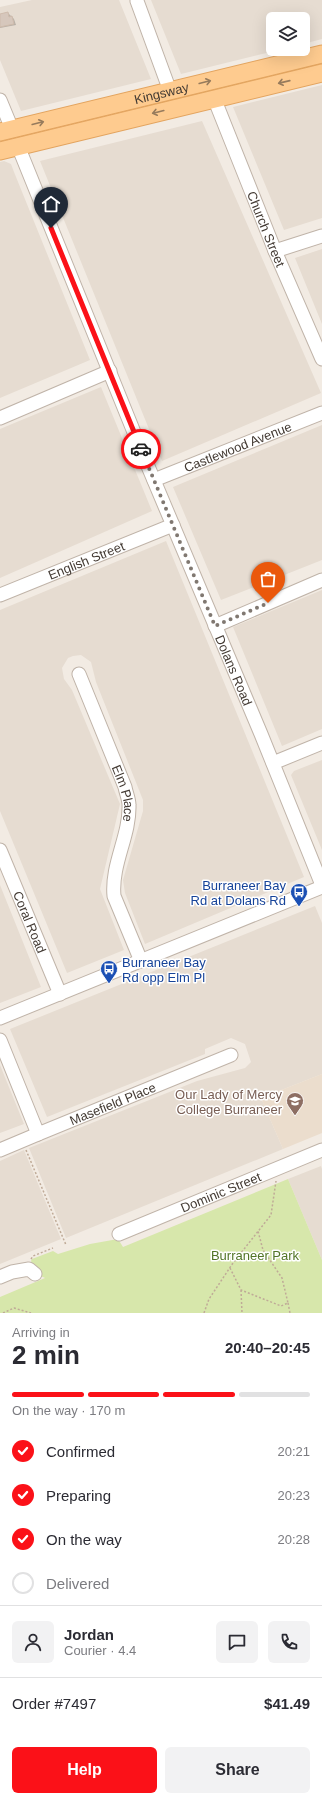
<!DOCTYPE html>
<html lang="en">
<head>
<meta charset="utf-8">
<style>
	:root { --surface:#fff; --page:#f2f2f3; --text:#2b2b33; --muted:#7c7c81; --line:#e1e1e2; --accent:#fb1118 }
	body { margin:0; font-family:Arial,sans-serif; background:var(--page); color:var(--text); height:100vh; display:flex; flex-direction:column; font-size:15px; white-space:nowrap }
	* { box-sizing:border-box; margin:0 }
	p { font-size:13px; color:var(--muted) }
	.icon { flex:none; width:22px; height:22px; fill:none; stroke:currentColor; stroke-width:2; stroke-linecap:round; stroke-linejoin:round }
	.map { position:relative; height:1313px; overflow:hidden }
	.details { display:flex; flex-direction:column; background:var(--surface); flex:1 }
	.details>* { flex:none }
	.controls { position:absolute; left:266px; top:12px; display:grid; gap:8px }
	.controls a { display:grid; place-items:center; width:44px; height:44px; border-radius:6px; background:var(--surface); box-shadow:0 4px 16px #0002; font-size:20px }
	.pin { position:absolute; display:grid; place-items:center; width:34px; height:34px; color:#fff; margin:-41px -17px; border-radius:50% 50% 50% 0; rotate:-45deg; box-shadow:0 0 4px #0007 }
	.pin .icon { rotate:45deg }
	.courier { position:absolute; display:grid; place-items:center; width:40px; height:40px; margin:-20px; border:3px solid #fb1118; border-radius:50%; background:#fff; color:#222; box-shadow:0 1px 5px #0007 }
	.summary em { font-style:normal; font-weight:700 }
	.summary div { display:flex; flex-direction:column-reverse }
	.summary { display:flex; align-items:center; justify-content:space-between; height:68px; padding:0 12px }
	h1 { font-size:26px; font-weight:700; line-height:30px }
	.bar { display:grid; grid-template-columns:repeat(4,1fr); gap:6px 4px; align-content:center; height:48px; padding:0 12px }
	.bar i { height:5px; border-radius:3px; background:var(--line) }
	.bar .on { background:var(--accent) }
	.bar p { grid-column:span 4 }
	.line { display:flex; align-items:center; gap:10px; padding:0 12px; border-top:1px solid var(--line) }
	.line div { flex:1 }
	.round { display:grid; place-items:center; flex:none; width:42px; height:42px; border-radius:6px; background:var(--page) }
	ol { padding:0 12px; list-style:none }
	li { display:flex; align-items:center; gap:12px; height:44px }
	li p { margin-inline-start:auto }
	li .icon { padding:4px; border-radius:50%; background:var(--accent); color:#fff; stroke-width:4 }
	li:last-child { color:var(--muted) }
	li i { width:22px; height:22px; border:2px solid var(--line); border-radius:50% }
	.button { display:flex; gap:8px; margin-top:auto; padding:8px 12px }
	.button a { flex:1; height:46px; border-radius:6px; background:var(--accent); color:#fff; font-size:16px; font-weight:700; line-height:46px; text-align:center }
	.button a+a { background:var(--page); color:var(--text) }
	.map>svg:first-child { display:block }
	.residential { fill:#e6dcd1 }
	.education { fill:#ebddcd }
	.green { fill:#d7e7ab }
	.shadow { fill:#0003 }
	.building { fill:#d6c7bc; stroke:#cebbac }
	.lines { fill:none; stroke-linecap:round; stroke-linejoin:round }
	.minor-casing { stroke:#c0b4a9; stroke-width:15 }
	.major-casing { stroke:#e3a45f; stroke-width:19 }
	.path { stroke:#bfaa97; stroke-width:1.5; stroke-dasharray:2 2; stroke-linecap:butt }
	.minor { stroke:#fff; stroke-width:13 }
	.major { stroke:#fecb8f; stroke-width:17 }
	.oneway { stroke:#977b5c }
	.done { stroke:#807871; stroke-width:4; stroke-dasharray:0 7.2 }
	.route { stroke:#fb1118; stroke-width:5 }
	.labels { text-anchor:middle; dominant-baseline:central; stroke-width:3; stroke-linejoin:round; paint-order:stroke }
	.street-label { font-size:13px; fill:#433a33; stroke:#fff }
	.transit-label { font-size:13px; fill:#164399; stroke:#fff; text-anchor:end }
	.education-label { font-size:13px; fill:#785e54; stroke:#fff; text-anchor:end }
	.park-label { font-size:13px; fill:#527527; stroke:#fff }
</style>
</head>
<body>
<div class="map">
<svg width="322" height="1313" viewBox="0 0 322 1313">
	<rect width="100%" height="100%" fill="#f2ebe3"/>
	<!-- residential -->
	<path class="residential" d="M32,0H119L151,79L21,111L0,60V7Z
		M151,0H322V39L303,44V19H273V49H283L181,74Z
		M322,85V218L284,230L233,107Z
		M202,121L321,393L162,461L40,161Z
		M4,161L11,164L14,172L90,360L0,398V162Z
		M322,249V324L295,258Z
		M101,387L152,511L0,578V429Z
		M322,425V560L221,600L173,487Z
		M166,541L304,877L145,944L125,893L123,880L143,811V800L96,682L91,662L81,655L73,656L68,658L62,668L64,679L72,690L120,804L100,889L124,950L67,973L0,811V610Z
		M322,590V729L282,746L233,627Z
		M322,760V850L291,775L294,771Z
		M0,885L41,987L0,1003Z
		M315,906L322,923V1074L261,1098L283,1149L66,1238L29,1148L197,1081L245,1068L251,1062L245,1044L231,1038L205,1049V1054L47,1117L10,1029Z
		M0,1065L24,1124L0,1133Z
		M24,1150L61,1239L0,1264V1161Z
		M321,1166L322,1169V1260L288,1179Z"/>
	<!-- education -->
	<path class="education" d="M322,1074V1133L283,1149L261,1098Z"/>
	<!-- green -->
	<path class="green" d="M322,60V65L146,108L144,104Z
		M288,1179L322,1260V1313H0V1297L45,1278L43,1277L37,1276L31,1261L32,1259L53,1251L58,1254L90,1244L118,1239L123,1247Z"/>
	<!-- shadow -->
	<path class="shadow" d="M8,13L14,19L16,25L0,28V15Z"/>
	<!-- building -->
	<path class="building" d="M8,12L9,17L12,16L14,24L0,27V14Z"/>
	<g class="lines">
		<defs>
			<g id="minor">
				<path d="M137,1L170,91"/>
				<path id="s1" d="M214,98L275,251L322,359"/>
				<path d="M0,100L12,129"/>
				<path id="s2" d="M18,146L142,452L261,734L322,885"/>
				<path d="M275,251L322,236"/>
				<path d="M0,418L110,371"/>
				<path id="s3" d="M154,480L322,413"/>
				<path id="s4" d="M0,595L173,525"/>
				<path d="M215,626L322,580"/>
				<path id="s5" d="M79,674L125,787C126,793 129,799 129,805C130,836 111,864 114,896L141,961"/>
				<path d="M273,763L322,743"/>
				<path id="s6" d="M0,850L60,994"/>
				<path d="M0,1018L322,887"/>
				<path id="s7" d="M0,1040L38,1134L231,1055"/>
				<path d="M0,1150L38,1134"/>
				<path id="s8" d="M119,1234L322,1150"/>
				<path d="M0,1277L12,1272L29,1269L35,1274"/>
			</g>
			<g id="major">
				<path id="s9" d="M0,132L322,54"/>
				<path d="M0,151L322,73"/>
			</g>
		</defs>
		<!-- minor casing -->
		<use href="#minor" class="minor-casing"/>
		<!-- major casing -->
		<use href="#major" class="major-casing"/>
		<!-- path -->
		<path class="path" d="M26,1150L66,1245
			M31,1259L33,1256L53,1248
			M230,1268L241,1290L281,1306L288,1303L282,1278L263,1250L258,1231
			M241,1290L242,1313
			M288,1303L290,1313
			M3,1313L14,1308L31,1313
			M204,1313L209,1299L233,1263L271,1215L276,1181"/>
		<!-- minor -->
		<use href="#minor" class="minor"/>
		<!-- major -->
		<use href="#major" class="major"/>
	</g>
	<!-- one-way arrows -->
	<defs><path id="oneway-shaft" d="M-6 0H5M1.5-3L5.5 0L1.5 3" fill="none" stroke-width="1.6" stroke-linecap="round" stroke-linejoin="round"/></defs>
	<g class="oneway">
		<use href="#oneway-shaft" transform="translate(205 82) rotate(-14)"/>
		<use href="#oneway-shaft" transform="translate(284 82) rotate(167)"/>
		<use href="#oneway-shaft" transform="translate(158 112) rotate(166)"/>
		<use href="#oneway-shaft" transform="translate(38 123) rotate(-14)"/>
	</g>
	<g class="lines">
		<!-- done -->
		<path class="done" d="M141,449L215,626L268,603"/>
		<!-- route -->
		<path class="route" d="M51,228L141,449"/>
	</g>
	<!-- icons -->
	<defs>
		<symbol id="bus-pin" viewBox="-11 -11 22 30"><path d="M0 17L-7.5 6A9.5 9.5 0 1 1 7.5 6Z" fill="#1a4fb4" stroke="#fff"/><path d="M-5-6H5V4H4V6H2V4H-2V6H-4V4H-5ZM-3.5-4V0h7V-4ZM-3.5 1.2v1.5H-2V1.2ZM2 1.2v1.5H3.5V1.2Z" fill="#fff"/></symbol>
		<symbol id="school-pin" viewBox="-11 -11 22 30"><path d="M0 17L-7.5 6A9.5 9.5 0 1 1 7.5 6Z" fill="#8d6e63" stroke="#fff"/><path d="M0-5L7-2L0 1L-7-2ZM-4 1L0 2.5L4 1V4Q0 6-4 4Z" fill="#fff"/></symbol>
	</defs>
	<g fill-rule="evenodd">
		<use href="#bus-pin" x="289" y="882" width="20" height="27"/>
		<use href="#bus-pin" x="99" y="959" width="20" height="27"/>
		<use href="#school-pin" x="285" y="1091" width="20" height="27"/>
	</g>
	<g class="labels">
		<!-- street labels -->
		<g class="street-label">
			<text stroke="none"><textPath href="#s9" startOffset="166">Kingsway</textPath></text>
			<text stroke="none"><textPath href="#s1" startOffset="141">Church Street</textPath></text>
			<text stroke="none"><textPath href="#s3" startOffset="90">Castlewood Avenue</textPath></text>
			<text stroke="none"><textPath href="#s4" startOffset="93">English Street</textPath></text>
			<text stroke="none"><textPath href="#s2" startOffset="567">Dolans Road</textPath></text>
			<text stroke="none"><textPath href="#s5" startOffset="128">Elm Place</textPath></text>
			<text stroke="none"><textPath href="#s6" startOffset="78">Coral Road</textPath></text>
			<text stroke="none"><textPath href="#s7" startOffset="182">Masefield Place</textPath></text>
			<text stroke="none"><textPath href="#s8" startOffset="110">Dominic Street</textPath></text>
		</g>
		<!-- transit labels -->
		<g class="transit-label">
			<text x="286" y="885">Burraneer Bay<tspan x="286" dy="15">Rd at Dolans Rd</tspan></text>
			<text x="122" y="962" text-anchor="start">Burraneer Bay<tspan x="122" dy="15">Rd opp Elm Pl</tspan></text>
		</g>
		<!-- education labels -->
		<g class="education-label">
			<text x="282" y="1094">Our Lady of Mercy<tspan x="282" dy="15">College Burraneer</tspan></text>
		</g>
		<!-- park labels -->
		<g class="park-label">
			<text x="255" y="1255">Burraneer Park</text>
		</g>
	</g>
</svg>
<div class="controls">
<a><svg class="icon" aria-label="layers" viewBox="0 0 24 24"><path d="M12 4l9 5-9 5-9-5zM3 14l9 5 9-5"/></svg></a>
</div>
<div class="pin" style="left:268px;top:603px;background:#ea580c"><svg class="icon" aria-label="bag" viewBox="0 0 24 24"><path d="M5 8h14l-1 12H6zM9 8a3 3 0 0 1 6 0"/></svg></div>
<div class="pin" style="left:51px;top:228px;background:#1f2937"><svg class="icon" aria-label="home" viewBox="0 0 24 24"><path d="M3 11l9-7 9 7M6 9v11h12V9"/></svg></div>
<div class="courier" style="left:141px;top:449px"><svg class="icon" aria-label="car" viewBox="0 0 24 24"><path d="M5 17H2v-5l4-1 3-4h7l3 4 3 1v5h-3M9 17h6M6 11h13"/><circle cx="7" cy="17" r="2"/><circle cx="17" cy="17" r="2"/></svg></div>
</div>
<section class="details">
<div class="summary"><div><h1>2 min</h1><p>Arriving in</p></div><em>20:40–20:45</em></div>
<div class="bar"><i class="on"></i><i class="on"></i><i class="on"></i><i></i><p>On the way · 170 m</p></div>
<ol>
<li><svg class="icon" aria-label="check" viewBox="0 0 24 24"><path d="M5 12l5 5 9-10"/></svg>Confirmed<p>20:21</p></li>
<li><svg class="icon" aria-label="check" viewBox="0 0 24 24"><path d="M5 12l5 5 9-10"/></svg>Preparing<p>20:23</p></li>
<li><svg class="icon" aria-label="check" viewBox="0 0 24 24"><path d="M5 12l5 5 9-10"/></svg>On the way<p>20:28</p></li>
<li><i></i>Delivered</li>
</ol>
<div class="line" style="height:72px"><a class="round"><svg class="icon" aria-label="person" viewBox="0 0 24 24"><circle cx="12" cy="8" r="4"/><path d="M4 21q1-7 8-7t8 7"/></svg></a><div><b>Jordan</b><p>Courier · 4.4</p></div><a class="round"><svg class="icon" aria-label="chat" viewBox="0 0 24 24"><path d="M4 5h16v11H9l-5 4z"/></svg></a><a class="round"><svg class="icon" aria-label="phone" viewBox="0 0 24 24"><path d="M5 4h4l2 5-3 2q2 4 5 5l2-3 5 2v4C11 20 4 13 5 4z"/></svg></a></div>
<div class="line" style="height:52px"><div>Order #7497</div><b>$41.49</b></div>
<div class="button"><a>Help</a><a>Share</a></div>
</section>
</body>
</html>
